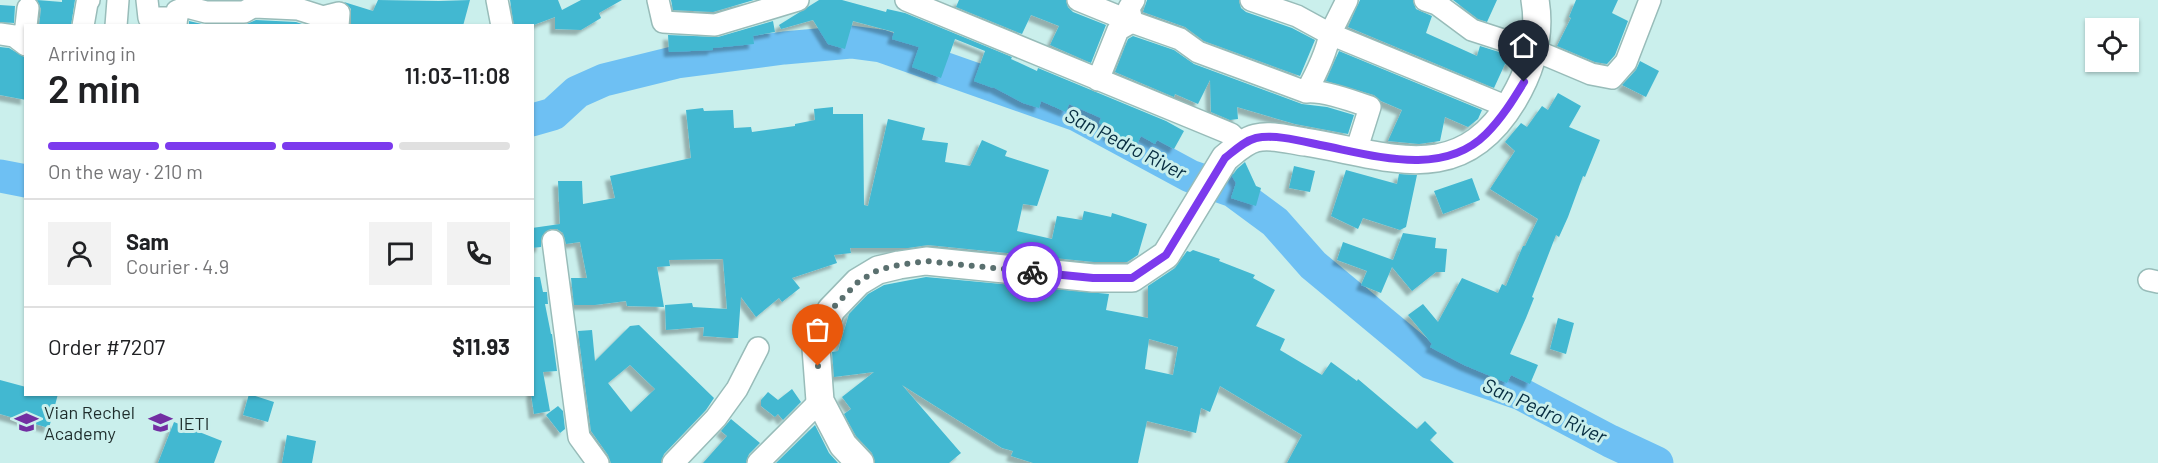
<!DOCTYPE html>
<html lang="en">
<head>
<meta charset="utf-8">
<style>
	:root { --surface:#fff; --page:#f2f2f2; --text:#202124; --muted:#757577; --line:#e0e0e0; --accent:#7c3aed }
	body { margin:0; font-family:Barlow,sans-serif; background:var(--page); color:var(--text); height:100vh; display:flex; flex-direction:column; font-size:22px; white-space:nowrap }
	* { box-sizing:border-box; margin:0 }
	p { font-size:20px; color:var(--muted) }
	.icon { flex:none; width:33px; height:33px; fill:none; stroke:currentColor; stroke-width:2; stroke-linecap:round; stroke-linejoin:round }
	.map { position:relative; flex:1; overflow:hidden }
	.sheet { position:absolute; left:24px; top:24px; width:510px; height:372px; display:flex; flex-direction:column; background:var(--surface); border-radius:0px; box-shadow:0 2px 4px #0004 }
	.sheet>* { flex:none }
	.fabs { position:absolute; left:2085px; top:18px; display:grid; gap:12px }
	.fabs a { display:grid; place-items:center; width:54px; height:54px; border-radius:0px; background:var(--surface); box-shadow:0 2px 4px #0004; font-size:30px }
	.pin { position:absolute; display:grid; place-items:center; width:51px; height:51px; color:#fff; margin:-62px -26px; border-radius:50% 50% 50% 0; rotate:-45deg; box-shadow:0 0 6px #0007 }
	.pin .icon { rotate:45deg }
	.courier { position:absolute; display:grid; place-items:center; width:60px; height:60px; margin:-30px; border:4px solid #7c3aed; border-radius:50%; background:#fff; color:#222; box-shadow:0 2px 8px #0007 }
	.headline em { font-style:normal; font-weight:600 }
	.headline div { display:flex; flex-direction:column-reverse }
	.headline { display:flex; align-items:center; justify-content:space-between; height:102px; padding:0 24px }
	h1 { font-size:39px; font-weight:600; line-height:45px }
	.bar { display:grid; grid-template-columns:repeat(4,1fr); gap:9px 6px; align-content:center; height:72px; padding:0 24px }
	.bar i { height:8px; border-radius:4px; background:var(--line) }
	.bar .current { background:var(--accent) }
	.bar p { grid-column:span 4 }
	.line { display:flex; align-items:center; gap:15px; padding:0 24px; border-top:2px solid var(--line) }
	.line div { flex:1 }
	.round { display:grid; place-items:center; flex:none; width:63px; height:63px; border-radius:0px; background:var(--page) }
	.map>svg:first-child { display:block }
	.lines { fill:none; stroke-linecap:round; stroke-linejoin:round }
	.river { stroke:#6ec0f3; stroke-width:33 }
	.building { fill:#43b8d1; fill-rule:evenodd; filter:url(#shadow) }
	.minor-casing { stroke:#98bcb9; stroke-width:24 }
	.major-casing { stroke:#98bcb9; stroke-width:30 }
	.minor { stroke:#fff; stroke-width:21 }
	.major { stroke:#fff; stroke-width:27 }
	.done { stroke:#5a706f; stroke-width:6; stroke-dasharray:0 10.8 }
	.route { stroke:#7c3aed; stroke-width:8 }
	.labels { text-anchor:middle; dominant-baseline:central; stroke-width:6; stroke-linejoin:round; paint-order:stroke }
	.poi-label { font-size:18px; fill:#1e2c2b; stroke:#caefec; text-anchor:start }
	.water-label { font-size:20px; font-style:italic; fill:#072d41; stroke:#caefec }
</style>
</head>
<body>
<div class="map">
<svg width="2158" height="463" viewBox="0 0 2158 463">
	<defs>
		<filter id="shadow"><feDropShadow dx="-5" dy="5" stdDeviation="1.5" flood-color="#0004"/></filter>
	</defs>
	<rect width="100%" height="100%" fill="#caefec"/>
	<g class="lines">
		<!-- river -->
		<path class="river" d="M532,120L553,114L577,92L604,80L677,62L784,48L851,42L881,46L1077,115L1190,176L1233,191L1275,222L1313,265L1431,363L1521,394L1610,441L1657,463
			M0,176L26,181"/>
	</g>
	<!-- building -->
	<path class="building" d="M37,0L62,2V0H75L71,26H39L41,9Z
		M378,0L439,1L470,0L463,26H351V9L344,2L373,11Z
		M510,0H558L562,10L581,0H622L599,13L601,18L581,30L555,29V17L531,26H514Z
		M671,0H754L713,12L673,10Z
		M819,0H842L886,12L887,9L905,13L1012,57L1011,59L1037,71L1038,68L1166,121L1184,131L1174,149L1157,140L1155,144L1141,136L1135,148L1107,135L1110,129L1099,123L1101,118L1069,104L1066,112L1041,101L1039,108L1023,103L993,87V88L974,81L985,51L955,39L941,78L912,67L919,47L892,39L894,32L853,21L845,49L828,44L813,20L781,29L779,25Z
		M959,0H1066L1068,7L1073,12L1106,25L1091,63L1050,45L1059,26L1031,15L1022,34L956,7Z
		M1147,0H1239L1241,8L1246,12L1292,28L1315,40L1300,76L1204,41L1185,27L1143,12Z
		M1360,0H1413L1416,9L1432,16L1426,33L1477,56L1480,46L1515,57L1512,67L1505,64L1494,88L1348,27Z
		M1453,0H1497L1487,22L1478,19Z
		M1576,0H1618L1612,13L1628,21L1615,55L1607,64L1595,62L1557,46L1571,18L1569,17Z
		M0,5L15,6L14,23L0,22Z
		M256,20L296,22L308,26H189V21L206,25H244Z
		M773,21L775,32L753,36L754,44L713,48V50L669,52L668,35L718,37Z
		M1133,36L1174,50L1194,64L1302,104L1327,107L1354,115L1348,134L1295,124L1237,107L1238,119L1230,120L1211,112L1210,80L1198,104L1175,94L1174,97L1115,72L1128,39Z
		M0,47L9,48L26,58V100L0,95Z
		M1339,51L1482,110L1478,119L1468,127L1445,117L1440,141L1419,144L1388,141L1402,110L1381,101L1374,95L1326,81Z
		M1640,61L1659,71L1646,97L1622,85L1636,70Z
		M1558,93L1581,106L1569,127L1600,140L1585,177L1583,176L1568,217L1559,237L1556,235L1532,297L1534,298L1526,318L1510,354L1538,365L1530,384L1511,375L1507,383L1464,365L1430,347L1432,344L1408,315L1423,304L1438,322L1462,278L1498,293L1502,284L1506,286L1523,246H1525L1538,219L1490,189L1515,151L1505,142L1521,123L1527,127L1542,106L1548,110Z
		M833,107V114H863L864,205L868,206L888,119L925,128L922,140L948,143L945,162L970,166L982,140L1007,151L1005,156L1049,170L1037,206L1023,204L1017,231L1052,239L1057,216L1082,220L1084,211L1111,217L1112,213L1147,224L1138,255L1127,262H1094L928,245L908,248H850L851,253L834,255L837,263L792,278L800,288L782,302L779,298L756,317L741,297L738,338H730L703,336L704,327L666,330L665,305L692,303L693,307L727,309L723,259L669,260L670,266L657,267L664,307L627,306L626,301L595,305H574L571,278H587L580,242L566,244L563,233L557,229H551L542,236L541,247L532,248V228L560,224L558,181H582L583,204L615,198L610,176L691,158L686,110L703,108L704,111L733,110L734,128L751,127L752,132L795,126V124L815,120L814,109Z
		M1245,162L1256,186L1261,188L1256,206L1231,198L1236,183L1232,176L1237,169Z
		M1294,166L1315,171L1310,192L1289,188Z
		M1346,170L1397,184L1399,174L1417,175L1406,227L1400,230L1363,218L1358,229L1331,216Z
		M1472,178L1480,200L1443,214L1434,191Z
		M1403,233L1436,238L1435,248L1447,249L1445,272H1436L1412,291L1392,267L1381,293L1361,285L1367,271L1337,260L1343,242L1393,260Z
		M1193,250L1220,259L1219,261L1255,275L1253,278L1275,290L1256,326L1285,339L1280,350L1322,375L1331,362L1357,381L1358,379L1417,429L1425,421L1437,433L1430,440L1454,463H1287L1302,435L1220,386L1210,412L1201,408L1196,433L1147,421L1138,463H1033L1011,456L1013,451L1002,448L902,385L961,453L949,463H875L872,453L856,436L844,414L851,409L842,397L874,372L834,377L832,352L838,351L849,314L868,294L884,285L926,277L1109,294L1106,310L1148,318V286L1175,268L1187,251L1190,252ZM1149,339L1178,347L1173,375L1145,369Z
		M532,277H540L543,292H547L548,304H545L551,334H552L557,371L543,372L550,411L534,414L531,394H532Z
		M1558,318L1574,323L1566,354L1550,349Z
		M639,325L714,398L706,410L664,454L661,463H611L608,455L591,431L578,331L592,330L595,361L630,326ZM630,365L655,389L631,412L608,383Z
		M0,380L26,387V394H58L49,428L0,414Z
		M792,389L801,402L783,420L778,414L775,417L761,406V400L768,392L778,400Z
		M249,394L274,402L268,422L243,415Z
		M558,406L563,411L565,429L560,433L546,415Z
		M731,419L760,443L749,454L746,463H703L727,436L721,431Z
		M174,422L222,441L214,463H158Z
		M815,425L829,453L838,463H776Z
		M287,435L316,441L312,463H282Z"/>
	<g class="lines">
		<defs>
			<path id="minor" d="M147,0L149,18H177
				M497,0L502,26
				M658,0L663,22L715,25L798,0
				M906,0L1231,134L1237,140L1239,147
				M1078,0L1132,22L1180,39L1198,52L1306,92
				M1251,0L1297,16L1330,34C1326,54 1316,74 1306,92C1324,90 1353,101 1370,107L1359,142
				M1347,0L1330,34L1498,103
				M1425,0L1437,4L1472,30L1534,50L1591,74L1612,78L1626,62L1650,0
				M26,26L28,8
				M83,26L87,3L89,0
				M116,26L118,0
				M176,26L177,11L187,7L206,12H244L253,7L298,9L323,17L339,13L338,26
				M0,34L14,36L26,45
				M1098,80L1118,30L1132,22L1129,8L1134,0
				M553,241L579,437L598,463
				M2149,280L2158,282
				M673,463L716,418L737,389L758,348
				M758,463L820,401"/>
			<path id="major" d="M860,463L843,445L820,401L816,348L831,310L858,282L878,270L899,265L926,261L1093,278H1132L1166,255L1225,158C1234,151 1244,141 1256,138C1271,134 1290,140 1305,142C1388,155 1459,190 1513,100C1531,70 1541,35 1535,0"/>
		</defs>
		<!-- minor casing -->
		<use href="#minor" class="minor-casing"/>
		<!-- major casing -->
		<use href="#major" class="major-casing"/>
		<!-- minor -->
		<use href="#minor" class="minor"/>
		<!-- major -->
		<use href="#major" class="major"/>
	</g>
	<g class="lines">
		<!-- done -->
		<path class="done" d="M818,366L816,348L831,310L858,282L878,270L899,265L926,261L1032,272"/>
		<!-- route -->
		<path class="route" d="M1032,272L1093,278H1132L1166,255L1225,158C1234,151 1244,141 1256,138C1275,134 1301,141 1320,145C1373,155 1442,178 1486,134C1502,118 1513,100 1524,82"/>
	</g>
	<!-- icons -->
	<defs>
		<symbol id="school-bare" viewBox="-9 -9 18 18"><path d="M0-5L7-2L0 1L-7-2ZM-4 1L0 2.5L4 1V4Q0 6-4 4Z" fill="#722ea2" stroke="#caefec" stroke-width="2.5" paint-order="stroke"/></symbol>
		<symbol id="university-bare" viewBox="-9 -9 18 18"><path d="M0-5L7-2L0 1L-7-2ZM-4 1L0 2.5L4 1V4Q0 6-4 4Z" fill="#722ea2" stroke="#caefec" stroke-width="2.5" paint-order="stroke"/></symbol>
	</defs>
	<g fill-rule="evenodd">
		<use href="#school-bare" x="10" y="406" width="33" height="33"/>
		<use href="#university-bare" x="144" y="406" width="33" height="33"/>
	</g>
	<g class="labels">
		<!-- poi labels -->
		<g class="poi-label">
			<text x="44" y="412">Vian Rechel<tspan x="44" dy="21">Academy</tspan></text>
			<text x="179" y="423">IETI</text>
		</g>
		<!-- water labels -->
		<g class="water-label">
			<text transform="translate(1126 143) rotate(27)">San Pedro River</text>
			<text transform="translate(1545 410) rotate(24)">San Pedro River</text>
		</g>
	</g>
</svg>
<div class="fabs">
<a><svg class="icon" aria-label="locate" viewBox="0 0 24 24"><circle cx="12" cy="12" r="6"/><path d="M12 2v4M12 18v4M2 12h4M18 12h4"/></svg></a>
</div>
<div class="pin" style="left:818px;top:366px;background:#ea580c"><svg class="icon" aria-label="bag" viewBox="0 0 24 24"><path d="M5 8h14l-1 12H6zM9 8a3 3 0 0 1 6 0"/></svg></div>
<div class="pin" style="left:1524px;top:82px;background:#1f2937"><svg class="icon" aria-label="home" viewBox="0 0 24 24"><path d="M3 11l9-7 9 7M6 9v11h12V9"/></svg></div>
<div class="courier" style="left:1032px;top:272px"><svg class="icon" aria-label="bike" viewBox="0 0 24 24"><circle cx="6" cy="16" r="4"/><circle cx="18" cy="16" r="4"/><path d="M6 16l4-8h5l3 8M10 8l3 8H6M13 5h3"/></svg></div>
<section class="sheet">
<div class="headline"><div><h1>2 min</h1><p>Arriving in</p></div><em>11:03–11:08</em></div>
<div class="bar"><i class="current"></i><i class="current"></i><i class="current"></i><i></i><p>On the way · 210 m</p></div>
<div class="line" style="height:108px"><a class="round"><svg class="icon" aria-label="person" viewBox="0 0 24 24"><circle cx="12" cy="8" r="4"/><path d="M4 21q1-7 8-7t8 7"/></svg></a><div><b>Sam</b><p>Courier · 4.9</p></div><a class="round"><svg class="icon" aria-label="chat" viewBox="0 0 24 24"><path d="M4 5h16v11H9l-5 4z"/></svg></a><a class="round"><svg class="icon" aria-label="phone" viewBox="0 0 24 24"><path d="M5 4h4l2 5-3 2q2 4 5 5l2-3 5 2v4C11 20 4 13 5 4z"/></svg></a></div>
<div class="line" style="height:78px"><div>Order #7207</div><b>$11.93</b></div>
</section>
</div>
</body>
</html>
